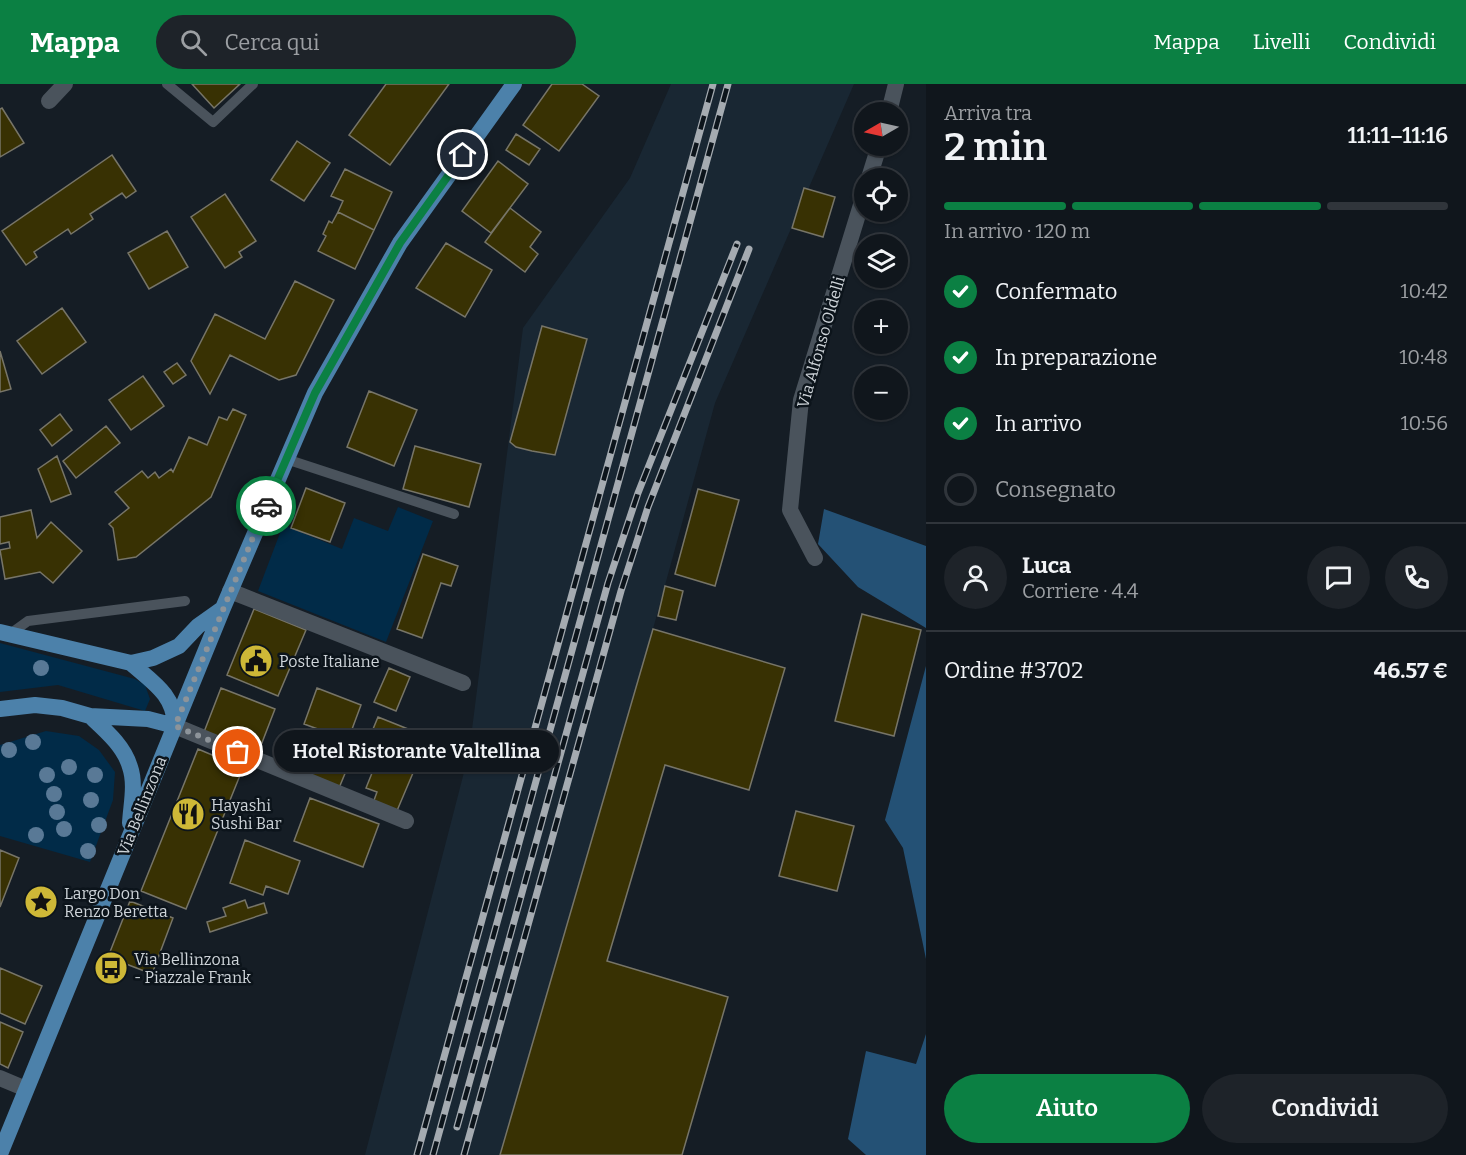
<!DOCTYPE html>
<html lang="it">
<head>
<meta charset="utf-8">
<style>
	:root { --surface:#10161c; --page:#1e2329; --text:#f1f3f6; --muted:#9c9fa3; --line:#30353b; --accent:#0b8043 }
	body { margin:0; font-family:Bitter,serif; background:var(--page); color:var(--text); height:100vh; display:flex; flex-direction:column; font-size:22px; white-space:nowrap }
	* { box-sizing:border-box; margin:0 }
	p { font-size:20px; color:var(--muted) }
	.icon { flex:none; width:33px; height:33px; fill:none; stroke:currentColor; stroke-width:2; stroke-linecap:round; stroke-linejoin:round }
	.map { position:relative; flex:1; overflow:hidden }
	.panel { display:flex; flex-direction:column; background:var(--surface); width:540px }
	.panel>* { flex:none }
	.needle { width:39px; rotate:261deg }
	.fabs { position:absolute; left:854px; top:18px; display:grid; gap:12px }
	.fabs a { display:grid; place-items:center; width:54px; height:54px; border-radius:50%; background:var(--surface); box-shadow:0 2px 4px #0004,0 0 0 2px var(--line); font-size:30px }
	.pin { position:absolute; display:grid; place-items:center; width:51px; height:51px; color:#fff; margin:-26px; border:3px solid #fff; border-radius:50%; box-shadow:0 2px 6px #0007 }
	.courier { position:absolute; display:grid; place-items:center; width:60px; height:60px; margin:-30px; border:4px solid #0b8043; border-radius:50%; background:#fff; color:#222; box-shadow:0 2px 8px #0007 }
	.bubble { position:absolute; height:42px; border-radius:21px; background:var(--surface); box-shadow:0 2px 4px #0004,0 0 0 2px var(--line); font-size:20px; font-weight:600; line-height:42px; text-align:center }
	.overview em { font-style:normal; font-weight:600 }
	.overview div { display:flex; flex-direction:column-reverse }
	.overview { display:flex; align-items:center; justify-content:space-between; height:102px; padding:0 18px }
	h1 { font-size:39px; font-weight:600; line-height:45px }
	.bar { display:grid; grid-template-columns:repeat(4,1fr); gap:9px 6px; align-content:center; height:72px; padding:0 18px }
	.bar i { height:8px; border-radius:4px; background:var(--line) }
	.bar .current { background:var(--accent) }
	.bar p { grid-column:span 4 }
	.line { display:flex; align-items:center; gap:15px; padding:0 18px; border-top:2px solid var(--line) }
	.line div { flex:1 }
	.round { display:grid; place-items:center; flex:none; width:63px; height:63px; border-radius:32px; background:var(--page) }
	ol { padding:0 18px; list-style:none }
	li { display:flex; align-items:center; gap:18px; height:66px }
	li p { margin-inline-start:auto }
	li .icon { padding:6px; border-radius:50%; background:var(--accent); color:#fff; stroke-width:4 }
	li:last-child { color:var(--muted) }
	li i { width:33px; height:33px; border:3px solid var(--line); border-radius:50% }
	.primary-button { display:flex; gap:12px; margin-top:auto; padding:12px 18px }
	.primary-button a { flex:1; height:69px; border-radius:36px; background:var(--accent); color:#fff; font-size:24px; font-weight:600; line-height:69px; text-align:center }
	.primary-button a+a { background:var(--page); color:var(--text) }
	header { display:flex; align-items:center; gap:36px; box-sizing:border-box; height:84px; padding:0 30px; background:var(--accent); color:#fff }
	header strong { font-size:28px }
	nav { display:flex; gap:33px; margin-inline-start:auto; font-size:21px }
	.search { width:420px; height:54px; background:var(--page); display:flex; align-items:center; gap:15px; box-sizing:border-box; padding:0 21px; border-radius:33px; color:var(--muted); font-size:22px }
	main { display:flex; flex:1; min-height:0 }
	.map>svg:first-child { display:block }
	.built { fill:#192733 }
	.green { fill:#012b48 }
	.forest { fill:#245175 }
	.building { fill:#383103; stroke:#777568; stroke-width:1.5 }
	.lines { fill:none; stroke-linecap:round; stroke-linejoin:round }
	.service { stroke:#4a535c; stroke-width:10 }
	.minor { stroke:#4a535c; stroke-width:16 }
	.primary { stroke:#4c81aa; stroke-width:16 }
	.rail-casing { stroke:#a5abb1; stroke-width:7 }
	.rail { stroke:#0c141b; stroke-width:4.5; stroke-dasharray:14; stroke-linecap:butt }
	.tree { fill:#597996 }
	.done { stroke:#8d949a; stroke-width:6; stroke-dasharray:0 10.8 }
	.route { stroke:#0b8043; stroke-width:8 }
	.labels { text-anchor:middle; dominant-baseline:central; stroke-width:5; stroke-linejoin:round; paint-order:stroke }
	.street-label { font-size:16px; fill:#ced4d9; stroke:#0c141b }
	.poi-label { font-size:16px; fill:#ced4d9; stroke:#0c141b; text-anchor:start }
</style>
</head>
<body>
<header>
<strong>Mappa</strong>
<div class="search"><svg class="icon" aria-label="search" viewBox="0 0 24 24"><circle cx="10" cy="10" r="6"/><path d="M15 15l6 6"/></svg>Cerca qui</div>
<nav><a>Mappa</a><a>Livelli</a><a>Condividi</a></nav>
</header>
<main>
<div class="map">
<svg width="926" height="1071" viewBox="0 0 926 1071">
	<rect width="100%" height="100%" fill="#151d25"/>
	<!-- built -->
	<path class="built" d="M671,0H854L715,319L653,545L500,1071H365L469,669L523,244L630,94Z"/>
	<!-- green -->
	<path class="green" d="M398,423L433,437L386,558L258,507L283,441L342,465L354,434L388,447Z
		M0,559L135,595L145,601L150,615L145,627L58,601L0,608Z
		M46,647L79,652L99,666L115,688L113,716L90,778L0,752V661Z"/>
	<!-- forest -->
	<path class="forest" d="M824,425L926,462V544L858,503L818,460Z
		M926,582V875L903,764L885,736Z
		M926,950V1071H866L848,1055L866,967L916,980Z"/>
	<!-- building -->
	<path class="building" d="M192,0H240L214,24Z
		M386,0H449L390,81L349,51Z
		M552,0H582L599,12L559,67L523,41Z
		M2,24L24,59L0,73V25Z
		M516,50L540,65L529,81L506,66Z
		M297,57L330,79L304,117L271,96Z
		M112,71L136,107L126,114L122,109L90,130L93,135L71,150L68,145L34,168L37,173L26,181L2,147Z
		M498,77L528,100L491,149L462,127Z
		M345,85L392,108L374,146L338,128L343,117L331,112Z
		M804,104L835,113L823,153L792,144Z
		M225,110L256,157L239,168L242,173L225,184L191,133Z
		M510,124L541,148L530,163L538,170L525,188L485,158Z
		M338,128L374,146L355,185L318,167L326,152L323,150L329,137L332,139Z
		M167,147L188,183L149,205L128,169Z
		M446,159L492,186L465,233L416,204Z
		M295,197L334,216L296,291L279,296L230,271L210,310L191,277L215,230L265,255Z
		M62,224L86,258L42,290L17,257Z
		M542,242L587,255L555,371L532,367L516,363L510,358Z
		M0,267L11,305L0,308Z
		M177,279L186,291L173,300L164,288Z
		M143,292L164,322L131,346L109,316Z
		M369,307L417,326L394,382L347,363Z
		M233,325L246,331L211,413L136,473L118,476L113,444L109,440L129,424L115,408L142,387L148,394L155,388L159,394L171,385L173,388L189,353L207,361L219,333L227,336Z
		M60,330L72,346L52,362L40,346Z
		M106,342L120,359L76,394L63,377Z
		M415,362L481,380L469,423L403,405Z
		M57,372L71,410L51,418L38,385Z
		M306,404L345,419L330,458L291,444Z
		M698,405L739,416L715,502L675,490Z
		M31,426L37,454L51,438L82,467L53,499L40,488L5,495L0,466L10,464L9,458L0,460V433Z
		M423,470L458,482L451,502L441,499L422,554L397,545Z
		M665,502L683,507L676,536L658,532Z
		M254,525L306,546L278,612L227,591Z
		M862,530L921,546L894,652L835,637Z
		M653,545L785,584L749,706L665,681L607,877L728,913L682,1071H500Z
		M389,584L410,593L396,627L374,618Z
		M221,604L275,625L258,669L204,648Z
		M317,604L361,621L348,656L304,640Z
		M378,633L418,649L405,678L366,662Z
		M306,656L351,675L339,704L294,685Z
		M198,665L243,684L186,825L141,807Z
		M378,674L413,689L396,729L373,719L377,708L366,704Z
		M310,714L379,740L363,783L294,757Z
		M796,727L854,742L837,807L779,792Z
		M245,756L300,777L288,810L266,802L263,811L230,799Z
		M0,766L19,774L0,823Z
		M245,816L248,824L264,819L267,829L210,848L207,838L226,832L223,824Z
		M130,817L173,834L152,890L108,873Z
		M0,884L42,902L25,940L0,929Z
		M0,938L23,948L8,984L0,980Z"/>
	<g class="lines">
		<!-- service -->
		<path class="service" d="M167,0L213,38L253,0
			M286,375L454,430
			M10,550L28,537L185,517"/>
		<!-- minor -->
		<path class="minor" d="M49,17L65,0
			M889,28L896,0
			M869,94L879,62
			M815,474L790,426L801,316L864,111
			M230,507L463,599
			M175,642L406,737
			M0,994L26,1005"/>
		<!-- primary -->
		<path class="primary" d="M0,548L131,579L153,574L179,562L198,542L222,525
			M131,579C152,598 174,610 175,641
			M0,625L35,621L62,624L90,632L148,635L175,642
			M90,632C105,646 124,662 130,683C136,700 131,721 130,739
			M0,1070L223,524L315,309L400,159L514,0"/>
		<defs>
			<path id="rail" d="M457,1043L608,499L638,409L737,160
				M417,1071L713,0
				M433,1071L728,0
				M464,1071L621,507L648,423L749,165"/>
		</defs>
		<!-- rail casing -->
		<use href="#rail" class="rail-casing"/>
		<!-- rail -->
		<use href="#rail" class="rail"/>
	</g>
	<!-- trees -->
	<g class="tree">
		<circle cx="41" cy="584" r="8"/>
		<circle cx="33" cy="658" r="8"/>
		<circle cx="9" cy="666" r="8"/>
		<circle cx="69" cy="683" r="8"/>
		<circle cx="47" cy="691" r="8"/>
		<circle cx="95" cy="691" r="8"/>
		<circle cx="54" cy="710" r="8"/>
		<circle cx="91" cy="716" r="8"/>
		<circle cx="57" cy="728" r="8"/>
		<circle cx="99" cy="741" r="8"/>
		<circle cx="64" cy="745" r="8"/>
		<circle cx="36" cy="751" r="8"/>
		<circle cx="88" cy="767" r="8"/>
	</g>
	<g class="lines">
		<!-- done -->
		<path class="done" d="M238,668L175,642L266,422"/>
		<!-- route -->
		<path class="route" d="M266,422L315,309L400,159L463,71"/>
	</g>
	<!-- icons -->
	<defs>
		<symbol id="civic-disc" viewBox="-11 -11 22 22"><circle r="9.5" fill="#ceb837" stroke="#0c141b"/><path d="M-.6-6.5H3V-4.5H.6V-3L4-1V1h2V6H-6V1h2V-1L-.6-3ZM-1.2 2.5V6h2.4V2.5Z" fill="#111"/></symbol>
		<symbol id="restaurant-disc" viewBox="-11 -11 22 22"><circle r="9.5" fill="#ceb837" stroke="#0c141b"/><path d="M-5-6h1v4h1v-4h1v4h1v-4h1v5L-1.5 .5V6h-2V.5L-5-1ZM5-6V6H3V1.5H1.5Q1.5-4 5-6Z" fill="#111"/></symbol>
		<symbol id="sight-disc" viewBox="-11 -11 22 22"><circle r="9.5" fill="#ceb837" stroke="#0c141b"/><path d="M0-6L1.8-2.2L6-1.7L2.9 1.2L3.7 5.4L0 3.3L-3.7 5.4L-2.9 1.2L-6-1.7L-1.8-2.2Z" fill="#111"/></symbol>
		<symbol id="bus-disc" viewBox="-11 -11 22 22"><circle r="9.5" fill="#ceb837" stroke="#0c141b"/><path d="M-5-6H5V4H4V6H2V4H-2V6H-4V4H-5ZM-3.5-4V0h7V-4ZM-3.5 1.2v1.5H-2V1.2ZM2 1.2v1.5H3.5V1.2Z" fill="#111"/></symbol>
	</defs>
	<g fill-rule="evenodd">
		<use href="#civic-disc" x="237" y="558" width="38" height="38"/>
		<use href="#restaurant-disc" x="169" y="711" width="38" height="38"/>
		<use href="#sight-disc" x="22" y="799" width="38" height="38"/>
		<use href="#bus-disc" x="92" y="865" width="38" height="38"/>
	</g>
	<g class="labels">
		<!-- street labels -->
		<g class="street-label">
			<text transform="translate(821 258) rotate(-74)">Via Alfonso Oldelli</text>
			<text transform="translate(142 722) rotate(-68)">Via Bellinzona</text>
		</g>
		<!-- poi labels -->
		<g class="poi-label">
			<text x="279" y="577">Poste Italiane</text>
			<text x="211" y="721">Hayashi<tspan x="211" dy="18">Sushi Bar</tspan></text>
			<text x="64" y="809">Largo Don<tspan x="64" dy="18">Renzo Beretta</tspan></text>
			<text x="134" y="875">Via Bellinzona<tspan x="134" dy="18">- Piazzale Frank</tspan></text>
		</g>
	</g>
</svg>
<div class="fabs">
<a><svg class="needle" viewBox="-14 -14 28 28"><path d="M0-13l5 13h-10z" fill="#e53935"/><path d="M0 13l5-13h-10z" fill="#9c9fa3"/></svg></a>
<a><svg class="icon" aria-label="locate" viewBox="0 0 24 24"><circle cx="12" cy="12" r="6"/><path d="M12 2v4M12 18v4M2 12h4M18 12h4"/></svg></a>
<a><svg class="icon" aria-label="layers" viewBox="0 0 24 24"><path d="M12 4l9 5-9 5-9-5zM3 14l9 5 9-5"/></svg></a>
<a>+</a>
<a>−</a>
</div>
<div class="pin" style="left:238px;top:668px;background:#ea580c"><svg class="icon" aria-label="bag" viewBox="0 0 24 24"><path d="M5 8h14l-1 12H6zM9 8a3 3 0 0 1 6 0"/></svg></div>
<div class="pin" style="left:463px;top:71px;background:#1f2937"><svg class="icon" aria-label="home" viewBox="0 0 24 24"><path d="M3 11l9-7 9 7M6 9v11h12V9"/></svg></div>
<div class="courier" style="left:266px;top:422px"><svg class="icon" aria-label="car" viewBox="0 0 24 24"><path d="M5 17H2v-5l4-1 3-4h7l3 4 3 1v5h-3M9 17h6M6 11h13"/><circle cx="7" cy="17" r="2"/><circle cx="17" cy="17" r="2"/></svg></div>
<div class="bubble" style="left:274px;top:646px;width:285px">Hotel Ristorante Valtellina</div>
</div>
<section class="panel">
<div class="overview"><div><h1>2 min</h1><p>Arriva tra</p></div><em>11:11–11:16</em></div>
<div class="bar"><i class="current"></i><i class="current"></i><i class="current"></i><i></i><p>In arrivo · 120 m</p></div>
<ol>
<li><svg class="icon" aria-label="check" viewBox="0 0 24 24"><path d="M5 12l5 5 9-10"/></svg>Confermato<p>10:42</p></li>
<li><svg class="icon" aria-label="check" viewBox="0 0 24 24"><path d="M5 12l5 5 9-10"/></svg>In preparazione<p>10:48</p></li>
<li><svg class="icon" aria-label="check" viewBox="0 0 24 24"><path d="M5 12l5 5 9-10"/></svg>In arrivo<p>10:56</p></li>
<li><i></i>Consegnato</li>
</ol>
<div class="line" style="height:108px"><a class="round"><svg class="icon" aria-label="person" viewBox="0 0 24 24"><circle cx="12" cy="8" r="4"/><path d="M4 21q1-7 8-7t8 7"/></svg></a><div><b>Luca</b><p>Corriere · 4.4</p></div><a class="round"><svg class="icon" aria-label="chat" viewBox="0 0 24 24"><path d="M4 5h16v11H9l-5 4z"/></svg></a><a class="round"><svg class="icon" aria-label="phone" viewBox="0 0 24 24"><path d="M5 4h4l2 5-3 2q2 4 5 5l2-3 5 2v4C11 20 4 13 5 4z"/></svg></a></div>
<div class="line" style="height:78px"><div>Ordine #3702</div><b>46.57 €</b></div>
<div class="primary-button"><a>Aiuto</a><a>Condividi</a></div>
</section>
</main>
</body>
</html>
